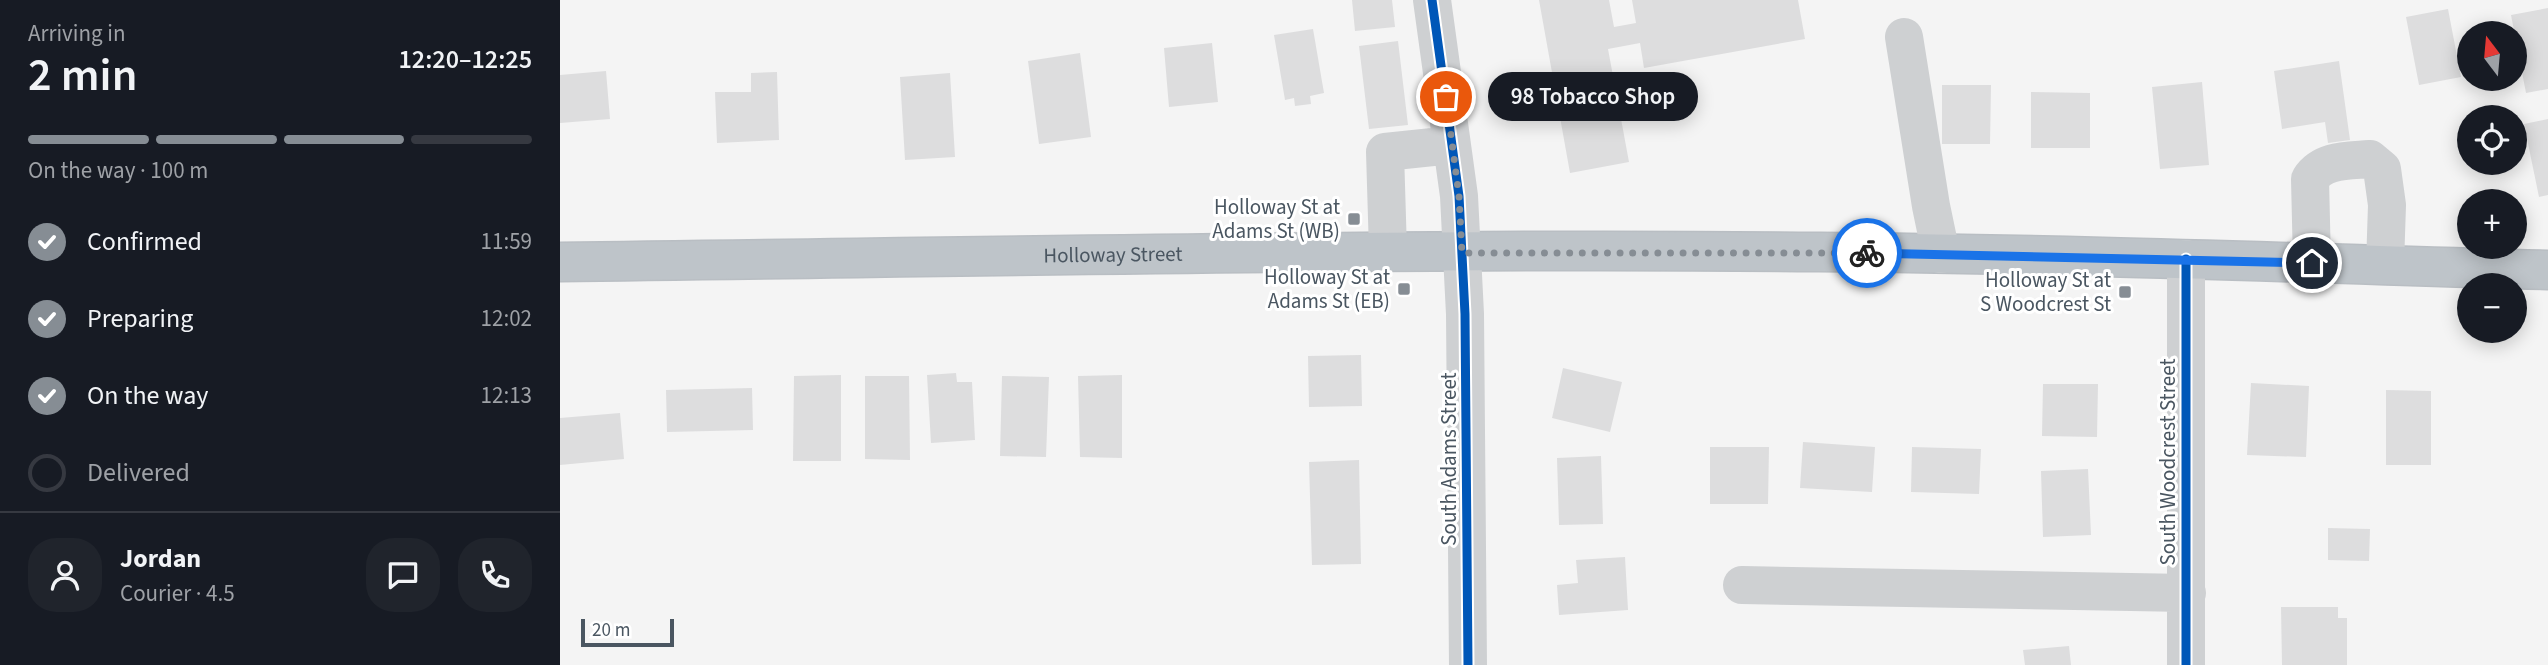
<!DOCTYPE html>
<html lang="en">
<head>
<meta charset="utf-8">
<style>
	:root { --surface:#171b24; --page:#20242c; --text:#f1f3f6; --muted:#9ea1a6; --line:#363941; --accent:#868d94 }
	body { margin:0; font-family:"Source Sans 3",sans-serif; background:var(--page); color:var(--text); height:100vh; display:flex; flex-direction:column; font-size:26px; white-space:nowrap }
	* { box-sizing:border-box; margin:0 }
	p { font-size:23px; color:var(--muted) }
	.icon { flex:none; width:38px; height:38px; fill:none; stroke:currentColor; stroke-width:2; stroke-linecap:round; stroke-linejoin:round }
	.map { position:relative; flex:1; overflow:hidden }
	.panel { display:flex; flex-direction:column; background:var(--surface); width:560px }
	.panel>* { flex:none }
	.needle { width:46px; rotate:344deg }
	.fabs { position:absolute; left:1897px; top:21px; display:grid; gap:14px }
	.fabs a { display:grid; place-items:center; width:70px; height:70px; border-radius:50%; background:var(--surface); box-shadow:0 4px 18px #0003; font-size:35px }
	.scale { position:absolute; left:21px; bottom:18px; width:93px; box-sizing:border-box; padding-left:7px; border:4px solid #4a5661; border-top:0; font-size:19px; line-height:24px; white-space:nowrap; color:#4a5661; -webkit-text-stroke:5px #fff; paint-order:stroke }
	.pin { position:absolute; display:grid; place-items:center; width:60px; height:60px; color:#fff; margin:-30px; border:4px solid #fff; border-radius:50%; box-shadow:0 2px 7px #0007 }
	.courier { position:absolute; display:grid; place-items:center; width:70px; height:70px; margin:-35px; border:5px solid #1a73e8; border-radius:50%; background:#fff; color:#222; box-shadow:0 2px 9px #0007 }
	.bubble { position:absolute; height:49px; border-radius:24px; background:var(--surface); box-shadow:0 4px 18px #0003; font-size:23px; font-weight:600; line-height:49px; text-align:center }
	.overview em { font-style:normal; font-weight:600 }
	.overview div { display:flex; flex-direction:column-reverse }
	.overview { display:flex; align-items:center; justify-content:space-between; height:119px; padding:0 28px }
	h1 { font-size:46px; font-weight:600; line-height:52px }
	.bar { display:grid; grid-template-columns:repeat(4,1fr); gap:10px 7px; align-content:center; height:84px; padding:0 28px }
	.bar i { height:9px; border-radius:5px; background:var(--line) }
	.bar .current { background:var(--accent) }
	.bar p { grid-column:span 4 }
	.line { display:flex; align-items:center; gap:18px; padding:0 28px; border-top:2px solid var(--line) }
	.line div { flex:1 }
	.round { display:grid; place-items:center; flex:none; width:74px; height:74px; border-radius:28px; background:var(--page) }
	ol { padding:0 28px; list-style:none }
	li { display:flex; align-items:center; gap:21px; height:77px }
	li p { margin-inline-start:auto }
	li .icon { padding:7px; border-radius:50%; background:var(--accent); color:#fff; stroke-width:4 }
	li:last-child { color:var(--muted) }
	li i { width:38px; height:38px; border:4px solid var(--line); border-radius:50% }
	main { display:flex; flex:1; min-height:0 }
	.map>svg:first-child { display:block }
	.building { fill:#ddddde }
	.lines { fill:none; stroke-linecap:round; stroke-linejoin:round }
	.highway-casing { stroke:#b9bec3; stroke-width:41 }
	.minor { stroke:#ced0d2; stroke-width:38 }
	.highway { stroke:#bec4c9; stroke-width:38 }
	.cycleway-casing { stroke:#fff; stroke-width:13 }
	.cycleway { stroke:#0057b8; stroke-width:9 }
	.done { stroke:#868d94; stroke-width:7; stroke-dasharray:0 12.6 }
	.route { stroke:#1a73e8; stroke-width:9 }
	.poi-dot { fill:#868d94; stroke:#fff; stroke-width:2.5 }
	.labels { text-anchor:middle; dominant-baseline:central; stroke-width:6; stroke-linejoin:round; paint-order:stroke }
	.poi-label { font-size:21px; fill:#4a5661; stroke:#fff; text-anchor:end }
	.street-label { font-size:21px; fill:#4a5661; stroke:#fff }
</style>
</head>
<body>
<main>
<section class="panel">
<div class="overview"><div><h1>2 min</h1><p>Arriving in</p></div><em>12:20–12:25</em></div>
<div class="bar"><i class="current"></i><i class="current"></i><i class="current"></i><i></i><p>On the way · 100 m</p></div>
<ol>
<li><svg class="icon" aria-label="check" viewBox="0 0 24 24"><path d="M5 12l5 5 9-10"/></svg>Confirmed<p>11:59</p></li>
<li><svg class="icon" aria-label="check" viewBox="0 0 24 24"><path d="M5 12l5 5 9-10"/></svg>Preparing<p>12:02</p></li>
<li><svg class="icon" aria-label="check" viewBox="0 0 24 24"><path d="M5 12l5 5 9-10"/></svg>On the way<p>12:13</p></li>
<li><i></i>Delivered</li>
</ol>
<div class="line" style="height:126px"><a class="round"><svg class="icon" aria-label="person" viewBox="0 0 24 24"><circle cx="12" cy="8" r="4"/><path d="M4 21q1-7 8-7t8 7"/></svg></a><div><b>Jordan</b><p>Courier · 4.5</p></div><a class="round"><svg class="icon" aria-label="chat" viewBox="0 0 24 24"><path d="M4 5h16v11H9l-5 4z"/></svg></a><a class="round"><svg class="icon" aria-label="phone" viewBox="0 0 24 24"><path d="M5 4h4l2 5-3 2q2 4 5 5l2-3 5 2v4C11 20 4 13 5 4z"/></svg></a></div>
</section>
<div class="map">
<svg width="1988" height="665" viewBox="0 0 1988 665">
	<rect width="100%" height="100%" fill="#f4f4f4"/>
	<!-- building -->
	<path class="building" d="M792,0H832L835,27L795,31Z
		M979,0H1049L1054,27L1076,23L1072,0H1238L1245,39L1084,68L1080,43L1048,49L1069,162L1010,173Z
		M1988,8V89L1966,93L1951,15Z
		M1888,9L1901,77L1859,85L1846,17Z
		M753,29L764,93L750,96L751,104L735,106L734,98L725,100L714,35Z
		M838,41L848,125L809,129L799,46Z
		M652,43L658,102L609,107L604,48Z
		M520,53L531,137L479,144L468,61Z
		M1779,61L1790,140L1768,143L1765,122L1722,129L1714,71Z
		M46,71L50,119L0,123V75Z
		M217,72L219,140L157,143L155,92H191V73Z
		M390,73L395,157L345,160L340,77Z
		M1642,82L1649,165L1600,169L1592,87Z
		M1382,85H1431L1430,144H1382Z
		M1471,92L1530,93V148H1471Z
		M1988,119V195L1979,197L1964,124Z
		M801,355L802,406L749,407L748,356Z
		M1003,368L1062,382L1050,432L992,418Z
		M396,373L397,382H412L415,440L371,443L367,375Z
		M281,375V461H233L234,376Z
		M562,375V458L520,457L518,376Z
		M305,376H349L350,460L305,459Z
		M442,376L489,377L486,457L440,456Z
		M1691,383L1749,386L1746,457L1687,455Z
		M1483,384H1538L1537,437L1482,436Z
		M192,388L193,430L107,432L106,390Z
		M1826,390L1871,391V465H1826Z
		M60,413L64,459L0,465V418Z
		M1243,442L1315,447L1312,492L1240,488Z
		M1150,447H1209L1208,504H1150Z
		M1352,447L1421,449L1419,494L1351,492Z
		M1041,456L1043,524L999,525L997,458Z
		M799,460L801,564L752,565L749,462Z
		M1528,469L1531,535L1483,537L1481,471Z
		M1768,528L1810,529L1809,561L1768,560Z
		M1065,557L1068,610L999,615L997,585L1018,583L1016,560Z
		M1721,607H1778V618H1787V665H1722Z
		M1509,646L1511,665H1465L1463,650Z"/>
	<g class="lines">
		<defs>
			<g id="highway">
				<path id="s1" d="M0,262C420,257 839,248 1259,252C1502,254 1745,263 1988,270"/>
			</g>
		</defs>
		<!-- highway casing -->
		<use href="#highway" class="highway-casing"/>
		<!-- minor -->
		<path class="minor" d="M872,0L899,196L905,314L908,665
			M1344,37L1371,206L1381,254
			M828,251L825,152L892,145
			M1626,259V665
			M1752,263L1750,179C1763,159 1788,161 1810,159L1822,169L1827,205L1825,265
			M1182,585L1627,593"/>
		<!-- highway -->
		<use href="#highway" class="highway"/>
		<defs>
			<path id="cycleway" d="M872,0L899,196L905,314L908,665
				M1626,259V665"/>
		</defs>
		<!-- cycleway casing -->
		<use href="#cycleway" class="cycleway-casing"/>
		<!-- cycleway -->
		<use href="#cycleway" class="cycleway"/>
	</g>
	<g class="lines">
		<!-- done -->
		<path class="done" d="M886,97L899,196L902,253H1307"/>
		<!-- route -->
		<path class="route" d="M1307,253L1752,263"/>
	</g>
	<!-- markers -->
	<g class="poi-dot">
		<rect x="787" y="212" width="14" height="14" rx="3.5"/>
		<rect x="837" y="282" width="14" height="14" rx="3.5"/>
		<rect x="1558" y="285" width="14" height="14" rx="3.5"/>
	</g>
	<g class="labels">
		<!-- poi labels -->
		<g class="poi-label">
			<text x="780" y="207">Holloway St at<tspan x="780" dy="24">Adams St (WB)</tspan></text>
			<text x="830" y="277">Holloway St at<tspan x="830" dy="24">Adams St (EB)</tspan></text>
			<text x="1551" y="280">Holloway St at<tspan x="1551" dy="24">S Woodcrest St</tspan></text>
		</g>
		<!-- street labels -->
		<g class="street-label">
			<text stroke="none"><textPath href="#s1" startOffset="553">Holloway Street</textPath></text>
			<text transform="translate(889 459) rotate(-90)">South Adams Street</text>
			<text transform="translate(1608 462) rotate(-90)">South Woodcrest Street</text>
		</g>
	</g>
</svg>
<div class="fabs">
<a><svg class="needle" viewBox="-14 -14 28 28"><path d="M0-13l5 13h-10z" fill="#e53935"/><path d="M0 13l5-13h-10z" fill="#9ea1a6"/></svg></a>
<a><svg class="icon" aria-label="locate" viewBox="0 0 24 24"><circle cx="12" cy="12" r="6"/><path d="M12 2v4M12 18v4M2 12h4M18 12h4"/></svg></a>
<a>+</a>
<a>−</a>
</div>
<div class="scale">20 m</div>
<div class="pin" style="left:886px;top:97px;background:#ea580c"><svg class="icon" aria-label="bag" viewBox="0 0 24 24"><path d="M5 8h14l-1 12H6zM9 8a3 3 0 0 1 6 0"/></svg></div>
<div class="pin" style="left:1752px;top:263px;background:#1f2937"><svg class="icon" aria-label="home" viewBox="0 0 24 24"><path d="M3 11l9-7 9 7M6 9v11h12V9"/></svg></div>
<div class="courier" style="left:1307px;top:253px"><svg class="icon" aria-label="bike" viewBox="0 0 24 24"><circle cx="6" cy="16" r="4"/><circle cx="18" cy="16" r="4"/><path d="M6 16l4-8h5l3 8M10 8l3 8H6M13 5h3"/></svg></div>
<div class="bubble" style="left:928px;top:72px;width:210px">98 Tobacco Shop</div>
</div>
</main>
</body>
</html>
